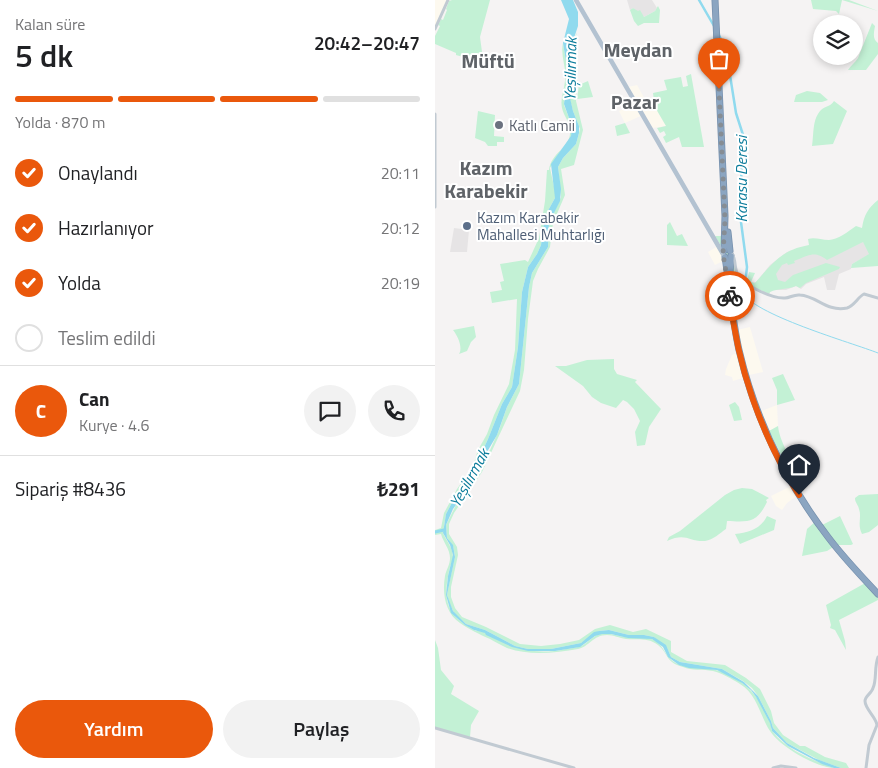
<!DOCTYPE html>
<html lang="tr">
<head>
<meta charset="utf-8">
<style>
	:root { --surface:#fff; --page:#f2f2f2; --text:#202124; --muted:#757577; --line:#e0e0e0; --accent:#ea580c }
	body { margin:0; font-family:"Titillium Web",sans-serif; background:var(--page); color:var(--text); height:100vh; display:flex; flex-direction:column; font-size:19px; white-space:nowrap }
	* { box-sizing:border-box; margin:0 }
	p { font-size:16px; color:var(--muted) }
	.icon { flex:none; width:28px; height:28px; fill:none; stroke:currentColor; stroke-width:2; stroke-linecap:round; stroke-linejoin:round }
	.map { position:relative; flex:1; overflow:hidden }
	.side { display:flex; flex-direction:column; background:var(--surface); width:435px }
	.side>* { flex:none }
	.fabs { position:absolute; left:378px; top:15px; display:grid; gap:10px }
	.fabs a { display:grid; place-items:center; width:50px; height:50px; border-radius:50%; background:var(--surface); box-shadow:0 2px 8px #0003; font-size:25px }
	.pin { position:absolute; display:grid; place-items:center; width:42px; height:42px; color:#fff; margin:-51px -21px; border-radius:50% 50% 50% 0; rotate:-45deg; box-shadow:0 0 5px #0007 }
	.pin .icon { rotate:45deg }
	.courier { position:absolute; display:grid; place-items:center; width:50px; height:50px; margin:-25px; border:4px solid #ea580c; border-radius:50%; background:#fff; color:#222; box-shadow:0 1px 6px #0007 }
	.headline em { font-style:normal; font-weight:600 }
	.headline div { display:flex; flex-direction:column-reverse }
	.headline { display:flex; align-items:center; justify-content:space-between; height:85px; padding:0 15px }
	h1 { font-size:32px; font-weight:600; line-height:38px }
	.bar { display:grid; grid-template-columns:repeat(4,1fr); gap:8px 5px; align-content:center; height:60px; padding:0 15px }
	.bar i { height:6px; border-radius:4px; background:var(--line) }
	.bar .on { background:var(--accent) }
	.bar p { grid-column:span 4 }
	.line { display:flex; align-items:center; gap:12px; padding:0 15px; border-top:1px solid var(--line) }
	.line div { flex:1 }
	.round { display:grid; place-items:center; flex:none; width:52px; height:52px; border-radius:26px; background:var(--page) }
	ol { padding:0 15px; list-style:none }
	li { display:flex; align-items:center; gap:15px; height:55px }
	li p { margin-inline-start:auto }
	li .icon { padding:5px; border-radius:50%; background:var(--accent); color:#fff; stroke-width:4 }
	li:last-child { color:var(--muted) }
	li i { width:28px; height:28px; border:2px solid var(--line); border-radius:50% }
	.button { display:flex; gap:10px; margin-top:auto; padding:10px 15px }
	.button a { flex:1; height:58px; border-radius:30px; background:var(--accent); color:#fff; font-size:20px; font-weight:600; line-height:58px; text-align:center }
	.button a+a { background:var(--page); color:var(--text) }
	main { display:flex; flex:1; min-height:0 }
	.map>svg:first-child { display:block }
	.commercial { fill:#fdf9ef }
	.education { fill:#e6e4e5 }
	.green { fill:#c3f1d5 }
	.water { fill:#90daee }
	.lines { fill:none; stroke-linecap:round; stroke-linejoin:round }
	.stream { stroke:#90daee; stroke-width:1 }
	.canal { stroke:#90daee; stroke-width:2.5 }
	.river { stroke:#90daee; stroke-width:3 }
	.highway-casing { stroke:#7690ad; stroke-width:7 }
	.minor { stroke:#c1cad2; stroke-width:3 }
	.major { stroke:#b3c2d1; stroke-width:4.5 }
	.highway { stroke:#8ba5c1; stroke-width:5.5 }
	.done { stroke:#868d94; stroke-width:5; stroke-dasharray:0 9 }
	.route { stroke:#ea580c; stroke-width:6 }
	.worship-dot { fill:#6b7280; stroke:#fff; stroke-width:2 }
	.service-dot { fill:#5c6f8a; stroke:#fff; stroke-width:2 }
	.labels { text-anchor:middle; dominant-baseline:central; stroke-width:4; stroke-linejoin:round; paint-order:stroke }
	.worship-label { font-size:15px; fill:#5b616d; stroke:#fff; text-anchor:start }
	.service-label { font-size:15px; fill:#4e5e75; stroke:#fff; text-anchor:start }
	.water-label { font-size:16px; font-style:italic; fill:#0c7c9b; stroke:#fff }
	.district-label { font-size:20px; font-weight:bold; fill:#5f6368; stroke:#fff }
</style>
</head>
<body>
<main>
<section class="side">
<div class="headline"><div><h1>5 dk</h1><p>Kalan süre</p></div><em>20:42–20:47</em></div>
<div class="bar"><i class="on"></i><i class="on"></i><i class="on"></i><i></i><p>Yolda · 870 m</p></div>
<ol>
<li><svg class="icon" aria-label="check" viewBox="0 0 24 24"><path d="M5 12l5 5 9-10"/></svg>Onaylandı<p>20:11</p></li>
<li><svg class="icon" aria-label="check" viewBox="0 0 24 24"><path d="M5 12l5 5 9-10"/></svg>Hazırlanıyor<p>20:12</p></li>
<li><svg class="icon" aria-label="check" viewBox="0 0 24 24"><path d="M5 12l5 5 9-10"/></svg>Yolda<p>20:19</p></li>
<li><i></i>Teslim edildi</li>
</ol>
<div class="line" style="height:90px"><b class="round" style="background:var(--accent);color:#fff">C</b><div><b>Can</b><p>Kurye · 4.6</p></div><a class="round"><svg class="icon" aria-label="chat" viewBox="0 0 24 24"><path d="M4 5h16v11H9l-5 4z"/></svg></a><a class="round"><svg class="icon" aria-label="phone" viewBox="0 0 24 24"><path d="M5 4h4l2 5-3 2q2 4 5 5l2-3 5 2v4C11 20 4 13 5 4z"/></svg></a></div>
<div class="line" style="height:65px"><div>Sipariş #8436</div><b>₺291</b></div>
<div class="button"><a>Yardım</a><a>Paylaş</a></div>
</section>
<div class="map">
<svg width="443" height="768" viewBox="0 0 443 768">
	<rect width="100%" height="100%" fill="#f5f3f3"/>
	<!-- commercial -->
	<path class="commercial" d="M0,0H15L0,32Z
		M202,85L212,103L217,102L231,126L218,128L193,87Z
		M201,103L208,115L190,123L184,111Z
		M283,246L290,260L280,265L273,252Z
		M292,276L296,306L287,308L276,298L271,287Z
		M315,327L328,372L314,375L302,330Z
		M304,352L311,377L298,381L297,377L290,375L291,369L297,355Z
		M342,405L343,426L334,431L326,411Z
		M358,485L363,495L352,503L347,510L341,506L336,496Z"/>
	<!-- education -->
	<path class="education" d="M192,0H217L222,8L220,11L209,17L198,8L195,10Z
		M19,228L34,230L32,252H15Z
		M423,232L435,254L417,264L416,269L404,274L400,290H392L389,277L371,284L366,289L361,286L351,290H338L335,292L334,294L316,283L321,282L335,265L352,252L372,246H381Z"/>
	<!-- green -->
	<path class="green" d="M17,0H55L45,37L47,52L40,56V58L32,61V56L28,57L21,55V53L0,44V36L5,26L3,25L6,19L8,20L12,10L11,9L14,1Z
		M376,0H414L443,11L407,0L404,14L401,11L378,9Z
		M223,6L225,10L224,23H209L203,26L199,21L195,10L198,8L203,11L205,10L209,17L220,11Z
		M437,23L440,26C439,32 437,39 443,43V54L431,70H413C416,65 420,63 423,58Z
		M142,32L137,52L143,69L141,101L148,130L139,165L126,169L130,195L118,223L115,247L103,269L98,281L93,319L89,370L85,391L47,472L19,513L14,524V534L22,547L23,555L16,587V597L20,608L27,617L51,627L85,644L106,646L125,644L144,640L160,629L175,625L198,632L211,629L236,641V652L252,661L290,665L311,678L325,689L336,711L339,723L348,735L365,746H370L390,757L411,763L414,768H406L384,760L352,743L338,728L336,721L323,696L317,688L308,681L287,669L245,662L236,657L232,648L219,637L209,635H194L174,630L164,631L146,643L116,649H93L80,646L50,630L31,624L19,613L14,602L12,595L20,556L18,546L12,538L11,525L24,499L44,471L49,457L55,450L64,430L72,407L84,384L94,287L97,273L113,247L114,223L126,197L123,167L128,158L141,144L145,129L138,111L134,96L138,69L135,50Z
		M128,43L133,73L129,105L134,118L137,133L135,140L126,150L115,168L120,191V198L110,216L106,245L102,254L93,267L87,292L83,347L77,387L67,404L53,439L36,476L22,493L11,514L8,533C11,540 18,548 18,557C18,560 16,564 15,567C11,584 7,606 23,619C28,624 36,628 41,631C43,631 47,631 49,632C76,648 98,656 131,649C135,648 141,648 146,646C152,644 157,636 165,634C174,632 182,636 191,637C198,639 206,637 213,638C230,641 228,658 243,664C254,669 265,667 276,669C288,671 301,678 310,685C321,694 331,711 336,725C337,729 335,728 338,732C352,750 377,760 399,768C382,768 344,746 335,731C325,716 322,694 305,684C297,679 287,673 278,671C268,669 257,671 248,667C230,662 234,654 223,645C213,637 202,640 191,639C184,638 179,635 172,635C158,635 154,647 143,649C121,653 93,656 72,648C66,645 60,642 55,639C44,634 35,630 25,623C10,613 7,593 10,576C11,570 15,565 15,558C15,549 8,542 6,534L0,535V530L6,528L9,513L22,489L38,466L43,450L52,434L59,415L74,384L80,350L82,299L57,303L55,292L67,290L65,282L69,281L65,264L90,260L93,262L104,238L110,201L112,170H114C116,153 134,148 135,134C137,125 129,117 127,108C125,99 129,91 130,81C132,68 125,56 128,43Z
		M256,74L269,147H247L244,137L231,143L228,137L231,135L229,131L225,133L222,128L231,126L217,102L219,101L218,93L232,90L229,80L246,77L248,87L253,86L251,76Z
		M153,81L158,97L142,99L144,85Z
		M372,91L385,93L393,100L387,102H359L361,95Z
		M399,101L412,111L398,144L377,146C379,134 377,119 386,110C390,106 395,107 399,101Z
		M43,111L60,115L59,136L69,137V142H62V146H53L50,142L40,138Z
		M190,123L195,133L182,136L180,126Z
		M443,200V266L416,268L417,264L434,254L428,242L392,260C379,250 373,256 359,261L360,263L353,265L352,263L347,265L341,274L343,280L350,282L358,275L391,263L405,267L404,269L371,283L365,288L361,286C352,290 343,288 335,292L334,294L320,288L315,297C308,287 312,282 314,272L320,273L316,282L320,283C338,263 346,250 374,245L373,239C380,237 386,240 394,240C402,240 414,231 421,226L427,228C429,215 433,208 443,200Z
		M235,222L242,236L247,234L253,246L232,245V225Z
		M292,226L295,251L305,278L303,284L305,290L296,291L289,251L280,236H289Z
		M39,326L41,337L36,342L32,351L24,354C28,348 23,336 18,330Z
		M179,359V369L182,374L202,380L200,382L226,409L214,427L210,445L202,446L200,432L205,421L199,409L192,402L188,400L181,408L166,403L157,397L148,386L120,366H131L152,360Z
		M348,374L360,400L342,405V390L337,378Z
		M300,402L304,407L307,420L299,421L294,405Z
		M343,426C345,447 366,470 364,489L334,431Z
		M307,488L317,489L334,498L331,500L332,502C322,523 314,522 292,521L291,529C285,533 278,540 270,541C254,542 251,532 232,541L234,537L245,531L290,495L299,490Z
		M443,494V525L434,532L427,534C422,525 427,517 424,509C423,504 420,503 420,498L424,495Z
		M332,516L341,520L339,530L305,544L300,534C313,533 326,529 332,516Z
		M405,516L418,544L416,545H403L387,525Z
		M381,521L400,546L392,551L367,556L372,529Z
		M432,582L443,594V600L404,620L410,641L411,650L400,630L395,628L396,625L391,605Z
		M0,640L3,648L6,670L19,686L16,694L44,711L36,725L35,737L0,728Z"/>
	<!-- water -->
	<path class="water" d="M126,0H138L143,12V26L135,50L138,69L135,98L138,111L144,126V133L141,144L128,158L123,167L126,189L125,201L114,223L113,247L97,273L94,287L84,384L72,407L62,435L49,457L40,478L18,509L11,525L12,538L18,545L20,557L12,595L18,611L31,624L50,630L80,646L93,649H116L146,643L159,632L164,631L174,630L194,635H209L219,637L231,645L236,657L245,662L287,669L309,682L323,696L336,721L338,728L352,743L379,758L406,768H399L387,764L353,746L337,731L335,723L321,697L316,690L307,683L282,670L254,668L244,665L233,657L228,647L217,639L193,638L176,634H167L160,636L145,647L120,651H93L77,647L51,635L50,633L39,630L30,625L16,613L11,595L13,576L18,555L15,545L8,533L11,514L22,493L36,476L53,439L67,404L77,387L83,347L87,292L93,267L102,254L106,245L110,216L120,198L116,164L136,136L137,129L134,118L129,104L133,73L128,43L134,19Z"/>
	<g class="lines">
		<!-- stream -->
		<path class="stream" d="M311,276C308,281 305,286 307,291C315,314 418,343 443,353"/>
		<!-- canal -->
		<path class="canal" d="M264,0L279,26
			M283,33L291,50L301,113L309,138L304,207L312,267L311,276"/>
		<!-- river -->
		<path class="river" d="M0,532L9,530"/>
		<defs>
			<path id="highway" d="M280,0L290,216L289,251
				M293,232L295,251
				M290,257C295,288 297,319 304,350C320,418 351,482 393,537C408,557 426,576 443,594
				M295,273L296,256"/>
		</defs>
		<!-- highway casing -->
		<use href="#highway" class="highway-casing"/>
		<!-- minor -->
		<path class="minor" d="M0,29L13,0
			M0,114V207
			M297,254C302,260 298,271 305,278C314,287 337,299 350,298C355,298 359,294 365,295C382,296 391,312 412,308C419,306 423,297 429,294L443,298
			M0,728L139,768
			M338,768L346,766L361,768
			M431,768L434,745L442,725C441,717 430,709 430,701C430,696 437,693 438,688C442,680 439,667 443,657"/>
		<!-- major -->
		<path class="major" d="M141,0L288,254"/>
		<!-- highway -->
		<use href="#highway" class="highway"/>
	</g>
	<g class="lines">
		<!-- done -->
		<path class="done" d="M284,89L290,220L288,254L295,296"/>
		<!-- route -->
		<path class="route" d="M295,296C302,366 326,435 364,495"/>
	</g>
	<!-- markers -->
	<circle class="worship-dot" cx="64" cy="125" r="5"/>
	<circle class="service-dot" cx="32" cy="226" r="5"/>
	<g class="labels">
		<!-- worship labels -->
		<g class="worship-label">
			<text x="74" y="125">Katlı Camii</text>
		</g>
		<!-- service labels -->
		<g class="service-label">
			<text x="42" y="217">Kazım Karabekir<tspan x="42" dy="17">Mahallesi Muhtarlığı</tspan></text>
		</g>
		<!-- water labels -->
		<g class="water-label">
			<text transform="translate(135 69) rotate(-89)">Yeşilırmak</text>
			<text transform="translate(306 179) rotate(-90)">Karasu Deresi</text>
			<text transform="translate(34 478) rotate(-61)">Yeşilırmak</text>
		</g>
		<!-- district labels -->
		<g class="district-label">
			<text x="203" y="49">Meydan</text>
			<text x="53" y="60">Müftü</text>
			<text x="200" y="101">Pazar</text>
			<text x="51" y="167">Kazım<tspan x="51" dy="23">Karabekir</tspan></text>
		</g>
	</g>
</svg>
<div class="fabs">
<a><svg class="icon" aria-label="layers" viewBox="0 0 24 24"><path d="M12 4l9 5-9 5-9-5zM3 14l9 5 9-5"/></svg></a>
</div>
<div class="pin" style="left:284px;top:89px;background:#ea580c"><svg class="icon" aria-label="bag" viewBox="0 0 24 24"><path d="M5 8h14l-1 12H6zM9 8a3 3 0 0 1 6 0"/></svg></div>
<div class="pin" style="left:364px;top:495px;background:#1f2937"><svg class="icon" aria-label="home" viewBox="0 0 24 24"><path d="M3 11l9-7 9 7M6 9v11h12V9"/></svg></div>
<div class="courier" style="left:295px;top:296px"><svg class="icon" aria-label="bike" viewBox="0 0 24 24"><circle cx="6" cy="16" r="4"/><circle cx="18" cy="16" r="4"/><path d="M6 16l4-8h5l3 8M10 8l3 8H6M13 5h3"/></svg></div>
</div>
</main>
</body>
</html>
